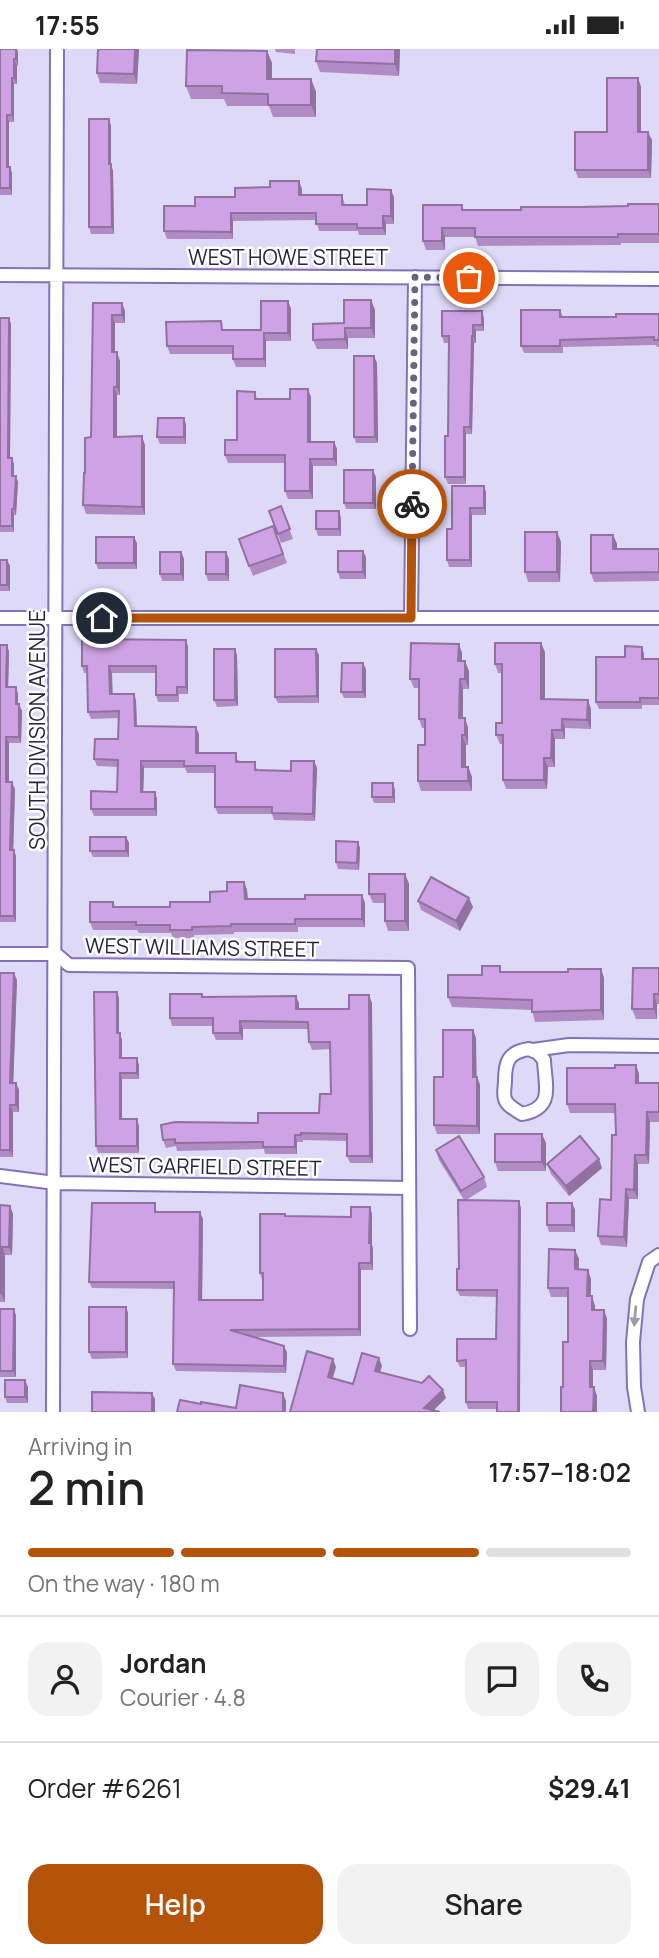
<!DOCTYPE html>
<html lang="en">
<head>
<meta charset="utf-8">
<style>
	:root { --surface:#fff; --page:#f2f2f2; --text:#222; --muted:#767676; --line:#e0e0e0; --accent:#b45309 }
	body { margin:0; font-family:Manrope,sans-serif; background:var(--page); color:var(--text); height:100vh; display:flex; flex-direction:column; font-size:26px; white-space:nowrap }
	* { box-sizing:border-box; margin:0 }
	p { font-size:23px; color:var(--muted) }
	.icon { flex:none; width:38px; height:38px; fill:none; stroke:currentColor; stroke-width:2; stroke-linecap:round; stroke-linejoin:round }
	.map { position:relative; height:1363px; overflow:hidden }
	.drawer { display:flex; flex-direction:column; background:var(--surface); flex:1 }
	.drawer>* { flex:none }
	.pin { position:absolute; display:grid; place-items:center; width:60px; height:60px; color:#fff; margin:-30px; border:4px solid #fff; border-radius:50%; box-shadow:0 2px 7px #0007 }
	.courier { position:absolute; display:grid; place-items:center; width:70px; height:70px; margin:-35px; border:5px solid #b45309; border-radius:50%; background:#fff; color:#222; box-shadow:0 2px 9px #0007 }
	.headline em { font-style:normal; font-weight:600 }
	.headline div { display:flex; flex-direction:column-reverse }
	.headline { display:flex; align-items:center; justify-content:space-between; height:119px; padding:0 28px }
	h1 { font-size:46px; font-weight:600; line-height:52px }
	.bar { display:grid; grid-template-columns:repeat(4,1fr); gap:10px 7px; align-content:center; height:84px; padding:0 28px }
	.bar i { height:9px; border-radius:5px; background:var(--line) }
	.bar .on { background:var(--accent) }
	.bar p { grid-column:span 4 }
	.line { display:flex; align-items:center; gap:18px; padding:0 28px; border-top:2px solid var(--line) }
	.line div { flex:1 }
	.round { display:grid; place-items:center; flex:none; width:74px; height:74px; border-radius:21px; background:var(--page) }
	.action { display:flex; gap:14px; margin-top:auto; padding:14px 28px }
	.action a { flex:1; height:80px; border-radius:21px; background:var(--accent); color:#fff; font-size:28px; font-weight:600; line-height:80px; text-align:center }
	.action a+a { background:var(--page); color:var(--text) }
	.status { display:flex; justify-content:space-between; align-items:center; height:49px; padding:0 35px; background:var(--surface); direction:ltr }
	.status svg { height:19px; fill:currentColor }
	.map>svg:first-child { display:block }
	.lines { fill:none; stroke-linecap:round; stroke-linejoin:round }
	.street-casing { stroke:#8372b6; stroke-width:16 }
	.street { stroke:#fff; stroke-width:12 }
	.wall { fill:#b18bc4 }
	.shaded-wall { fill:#9071a0 }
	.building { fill:#cea2e4; stroke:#9071a0; stroke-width:2 }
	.oneway { fill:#9f9ca9 }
	.done { stroke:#69637f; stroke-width:7; stroke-dasharray:0 12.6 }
	.route { stroke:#b45309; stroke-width:9 }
	.labels { text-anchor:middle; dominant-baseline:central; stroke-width:5; stroke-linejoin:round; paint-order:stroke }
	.street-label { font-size:21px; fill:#2a233f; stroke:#fefefe }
</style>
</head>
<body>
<div class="status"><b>17:55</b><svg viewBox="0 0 49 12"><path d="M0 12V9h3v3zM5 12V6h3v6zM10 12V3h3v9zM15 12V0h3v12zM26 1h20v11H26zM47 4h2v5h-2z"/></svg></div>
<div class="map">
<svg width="659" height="1363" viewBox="0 0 659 1363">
	<rect width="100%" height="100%" fill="#ded9f7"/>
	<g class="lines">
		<defs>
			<path id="street" d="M0,226L659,230
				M0,569H659
				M411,569L415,228
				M0,905H56L69,916L408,919L410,1280
				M529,1000L538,1004L544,1011C545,1037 555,1059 522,1065C516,1061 507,1057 505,1050C503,1045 505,1037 505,1032C505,1013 508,1003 529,1000Z
				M533,1001L569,996L659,997
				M0,1127L55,1134L409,1139
				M53,1363L57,0
				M638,1363L634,1338L633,1293L637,1250L649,1213L659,1206"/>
		</defs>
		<!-- street casing -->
		<use href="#street" class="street-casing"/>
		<!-- street -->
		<use href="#street" class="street"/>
	</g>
	<!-- wall -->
	<path class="wall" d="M0,0L18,3V17H17V35H14V73H9V118L12,124V146H0Z
		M98,0H139L137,35L100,34L97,24Z
		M275,0H295V5L276,3Z
		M400,0L399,27L320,23L316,12Z
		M267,2L272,14V30H311L316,43V68H273L269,57H227L224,50H191L186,37Z
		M638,29L641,38V83L652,91L651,129H578L575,121L607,83Z
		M109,70L111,77V116L113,122L114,185H91L89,178Z
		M302,140V146H342L345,156H367L394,148V175H386V186H359L358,182H319L316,171L233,172V190H167L164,182L195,157L235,148Z
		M659,155V194H621V196L478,197L475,188H445V201H426L423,192L464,161H521Z
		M371,251L375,261V289H348V300H317L313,291L344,274Z
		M288,252L291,260V292H266V318H236L233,310V305H170L167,297L224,281H261Z
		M93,254L125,262V274H115V303L120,312V346H117V388L145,396V466L86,465L83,456L85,424L91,388Z
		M560,261L563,268H616L659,265V298H657L656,296L563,298V304H524L521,297Z
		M0,269H9L11,275L10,409L14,415V427L18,433L16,466H14V483H0Z
		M484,269V282H476V294H474L472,385H466V435H448L445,428L448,387L449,294H444L442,287Z
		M377,314L378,394H356L354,388Z
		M255,343L257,350H290L311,348V393H334L337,400V417H313V450H288L285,442V414H228L225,406L237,391Z
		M184,369L186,376V395H160L157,388Z
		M376,428V460H346L344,454Z
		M452,437L486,443V466H472V518H449L447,511L452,480Z
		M281,457L293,490L281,494L269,462Z
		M341,469V487H318L316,480Z
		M273,477L287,514L253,527L239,490Z
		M557,483L561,493L560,533H528L525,523Z
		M613,486L617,495V500H659V532L594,533L591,524Z
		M137,494V520H98L96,514Z
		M181,503L184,510V532H162L160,525Z
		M366,508V530H340L338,523Z
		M229,510V532H208L206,525Z
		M0,511H7L10,517V542H0Z
		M186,591L188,598V645H179V653H158L156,646V624H112V645H134L136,652L137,677L199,685V704L239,711V713L258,720V721L291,722L314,712L317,719L315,772L274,771L272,765H218L215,758V724H187L185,719H144L143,743H155L157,750V767H94L91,760L117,743V718L97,717L94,710L118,690L119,669L91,670L88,663V624H84L82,617Z
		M0,596H7L9,603L8,638H16L18,645V655L22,662L21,694H9V733L15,740L13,801L16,807V873H0Z
		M642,598L644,605V610H659V656H642V660H599L596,653L625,608Z
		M545,603V650L591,660V680L565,679V690H555V718H548L547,740H506L503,731V695H500L496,686L502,674V624H498L495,615Z
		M462,604V612L469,622V640H463V669H465L468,679V696H466V718H468L472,728V742H421L418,732L425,696V679H422L419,670V639H414L410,630Z
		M237,606L238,657L217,658L214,651Z
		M319,606V654H278L275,648Z
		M366,620V649H344L341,643Z
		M395,741V754H374L372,748Z
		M126,788L129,794V808H93L90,802Z
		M358,793L360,799L359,821L338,820L336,813Z
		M405,825L409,835V882H388L385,872V854H373L369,845Z
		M244,833L247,841L248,850L365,854V878H298V883H234V885L194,886V889H173L171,884H139L137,881H93L90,873L113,853L115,858H170L210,853Z
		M418,852L473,858L460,882L421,861Z
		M659,919V955H657V970H636L632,960Z
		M601,920L604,929V971L535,973L532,961L452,958L448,948L482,926L503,923H568Z
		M0,924L17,931L13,1034H16L19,1041V1063H13V1108H0Z
		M202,948L299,954V960H349L372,954L373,1114H350L347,1107V1092L303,1091V1093H297V1105H265L264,1100L177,1102L176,1097L166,1099L163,1091L258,1074L319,1064L331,1045V1000L312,1001L309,993V980H243V991H216L213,984V977H172L170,969Z
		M119,949V984L122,991V1009L139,1016V1030H122V1070L139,1077V1104H98L96,1097Z
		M473,981L476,989L477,1028L480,1036V1085H437L434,1076L443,1028Z
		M636,1016L639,1025V1034H659V1073H650L649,1115H638V1150H629L627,1198L601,1196L598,1187L611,1151L616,1086L615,1064H570L567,1055L615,1019Z
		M546,1094V1122H498L495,1113Z
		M436,1101L484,1128L487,1138L466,1151L521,1159L497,1360H468L466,1353V1318H460L457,1312L496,1290L497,1248L460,1247L457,1241L464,1151L439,1111Z
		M547,1115L602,1119L569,1147L551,1125Z
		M572,1154L575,1161V1183H549L547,1176Z
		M0,1156L10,1157L13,1165L12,1206H5V1253H0Z
		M370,1158L372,1165V1196L373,1200V1221H361V1287L253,1288L284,1297L287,1304L286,1324L176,1322L173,1315L174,1240L92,1239L89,1233L157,1161V1163L203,1170L202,1251H263V1231H262L260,1224L285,1165V1167L351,1168Z
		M575,1201L579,1210V1220L591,1230V1247L595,1257V1261H604L607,1270L606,1321H593V1338L597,1347L563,1338L568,1293V1248H551L548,1239Z
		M126,1258L128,1264V1309L92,1310L89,1303Z
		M0,1260H14L16,1267V1328H0Z
		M28,1338V1354H7L5,1348Z"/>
	<!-- shaded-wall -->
	<path class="shaded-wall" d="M15,0H17L18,3V17L16,10Z
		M135,0H139L137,35L134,25Z
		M395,0H400L399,27L395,15Z
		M267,2L272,14V42L267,30Z
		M14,10L17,17V35L14,29Z
		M12,29L14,35V73L12,66Z
		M638,29L641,38V91L638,83Z
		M311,30L316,43V68L311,56Z
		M7,66L9,73V124L7,118Z
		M109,70L111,77V116L113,122L114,185L112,178L109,115Z
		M648,83L652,91L651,129L648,121Z
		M10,118L12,124V146L10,139Z
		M299,132L302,140V154L299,146Z
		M391,141L394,148V175L391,167Z
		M231,164L233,172V190L231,183Z
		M383,167L386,175V186L383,179Z
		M442,179L445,188V201L442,192Z
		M371,251L375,261V289L371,279Z
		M288,252L291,260V292L288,284Z
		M122,254L125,262V274L122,266Z
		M482,262L484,269V282L482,276Z
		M112,266L115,274V312L112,303Z
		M9,269L11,275L10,415L8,409Z
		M473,276L476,282V294L473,287Z
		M345,279L348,289V300L345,290Z
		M264,284L266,292V318L264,310Z
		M472,287L474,294L472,385L470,378Z
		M117,303L120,312V346L117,338Z
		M374,307L377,314L378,394L375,388Z
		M114,338L117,346V396L114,388Z
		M308,340L311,348V400L308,393Z
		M184,369L186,376V395L184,388Z
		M464,378L466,385V435L464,428Z
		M142,387L145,396V466L142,458Z
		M334,393L337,400V417L334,410Z
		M12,409L14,415V433L12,427Z
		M310,410L313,417V450L310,442Z
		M373,421L376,428V460L373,454Z
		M16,427L18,433L16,466L14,460Z
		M484,437L486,443V466L484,459Z
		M470,459L472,466V518L470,511Z
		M12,460L14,466V483L12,477Z
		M339,462L341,469V487L339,480Z
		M557,483L561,493L560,533L557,523Z
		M613,486L617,495V509L613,500Z
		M134,488L137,494V520L134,514Z
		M363,502L366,508V530L363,523Z
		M181,503L184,510V532L181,525Z
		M226,503L229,510V532L226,525Z
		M7,511L10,517V542L7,536Z
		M186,591L188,598V645L186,638Z
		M541,594L545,603V659L541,650Z
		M459,595L462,604V621L458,612Z
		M7,596L9,603L8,645L6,638Z
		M642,598L644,605V617L642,610Z
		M235,600L237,606L238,657L235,651Z
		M316,600L319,606V654L317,647Z
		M465,612L469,622V640L465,630Z
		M363,614L366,620V649L363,643Z
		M109,617L112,624L113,652L110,645Z
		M460,630L463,640V679L459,669Z
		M16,638L18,645V662L16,655Z
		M134,645L136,652L137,684L135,677Z
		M588,651L591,660V680L587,671Z
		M19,655L22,662L21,694L19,688Z
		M465,669L468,679V696L465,686Z
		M562,670L565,679V690L562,681Z
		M196,678L199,685V711L196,704Z
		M552,681L555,690V718L551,709Z
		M462,686L466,696V728L462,718Z
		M6,688L9,694V740L6,733Z
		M544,709L548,718L547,740L544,731Z
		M141,712L144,719L143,750L141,743Z
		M314,712L317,719L315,772L313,765Z
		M468,718L472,728V742L468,732Z
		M12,733L15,740L13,807L10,801Z
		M393,734L395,741V754L393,748Z
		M155,743L157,750V767L155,760Z
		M126,788L129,794V808L126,802Z
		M358,793L360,799L359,821L357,814Z
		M14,801L16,807V873L14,867Z
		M405,825L409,835V882L405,872Z
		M244,833L247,841L248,858L245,850Z
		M362,846L365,854V878L362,870Z
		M469,849L473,858L460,882L456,872Z
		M601,920L604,929V971L601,961Z
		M14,924L17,931L13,1041L10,1034Z
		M117,943L119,949V991L117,984Z
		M654,945L657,955V970L654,960Z
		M369,946L372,954L373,1114L370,1107Z
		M296,947L299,954V967L296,960Z
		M240,972L243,980V991L240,984Z
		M473,981L476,989V1036L473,1028Z
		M120,984L122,991V1016L120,1009Z
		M137,1009L139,1016V1030L137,1024Z
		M636,1016L639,1025V1043L636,1034Z
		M120,1024L122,1030V1077L120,1070Z
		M477,1028L480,1036V1085L477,1077Z
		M16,1034L19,1041V1063L16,1056Z
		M10,1056L13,1063V1108L10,1101Z
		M647,1063L650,1073L649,1115L646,1106Z
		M137,1070L139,1077V1104L137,1097Z
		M542,1085L546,1094V1122L542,1113Z
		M295,1086L297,1093V1105L295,1098Z
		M635,1106L638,1115V1150L634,1141Z
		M599,1110L602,1119L569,1147L566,1137Z
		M626,1140L629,1150L627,1198L624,1188Z
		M519,1152L521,1159L520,1363H518Z
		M572,1154L575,1161V1183L572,1176Z
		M10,1157L13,1165L12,1206L9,1198Z
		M370,1158L372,1165V1196L373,1200V1221L371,1214L369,1194Z
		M200,1163L203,1170L202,1258L199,1251Z
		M2,1198L5,1206V1253L1,1244Z
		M575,1201L579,1210L578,1230L575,1220Z
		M359,1214L361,1221V1287L359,1280Z
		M588,1221L591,1230L590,1257L587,1247Z
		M592,1247L595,1257V1270L592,1261Z
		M126,1258L128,1264V1309L126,1303Z
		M14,1260L16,1267V1328L13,1322Z
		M604,1261L607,1270L606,1321L603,1312Z
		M284,1297L287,1304L286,1324L284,1317Z
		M379,1309L382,1317L378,1330L375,1322Z
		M333,1310L336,1318L331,1336L328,1328Z
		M590,1312L593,1321V1347L590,1338Z
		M25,1331L28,1338V1354L25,1348Z
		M594,1338L597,1347V1363H593Z
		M443,1341L446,1349L432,1363L424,1359Z
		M152,1344L155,1350V1363H152Z
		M283,1344L286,1352V1363H283Z"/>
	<!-- building -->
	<path class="building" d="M0,0H16V10H14V29H12V66H7V118H10V139H0Z
		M98,0H135L134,25L97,24Z
		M317,0H395V15L316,12Z
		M187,1L267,2V30H311V56H268V45L222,44V37H186Z
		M607,29H638V83H648V121H575V83H607Z
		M89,70H109V115H111L112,178H89Z
		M270,132H299V146H342V156H367V140L391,141V167H383V179H357V175H316V164H231V183L164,182V157H195V148H235V139L270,138Z
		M628,155H659V185H618V188H475V179H442V192H423V156H462V161H521V158H579L628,157Z
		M344,251H371V279H345V290L313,291V275L344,274Z
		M261,252H288V284H264V310H233V297H167L166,273L221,272L222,281H261Z
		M93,254H122V266H112V303H117V338H114V388L142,387V458L83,456L84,424H85V389L91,388Z
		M521,261H560V268H616V265H659V291H654V288L560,291V297H521Z
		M442,262H482V276H473V287H472L470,378H464V428H445V387H448L449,287H442Z
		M0,269H9L8,409H12V427H16L14,460H12V477H0Z
		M354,307H374L375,388H354Z
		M290,340H308V393H334V410H310V442H285V406H225V391H237V342L255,343V350H290Z
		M158,369H184V388H157Z
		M344,421H373V454H344Z
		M452,437H484V459H470V511H447V480H452Z
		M281,457L290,480L278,485L269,462Z
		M316,462H339V480H316Z
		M273,477L283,505L249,517L239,490Z
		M525,483H557V523H525Z
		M591,486H613V500H659V523L591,524Z
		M96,488H134V514H96Z
		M338,502H363V523H338Z
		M160,503H181V525H160Z
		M206,503H226V525H206Z
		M0,511H7V536H0Z
		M82,590L186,591V638H177V646H156V617H109L110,645H134L135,677L196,678V704H236V713H255V721L291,722V712H314L313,765L272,764V758H215V717H184V712H141V743H155V760H91V742L117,743L118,711L94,710L95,690H118L119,662L88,663L87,617H82Z
		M411,594L459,595L458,612H465V630H460L459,669H465V686H462V718H468V732H418V696H425V670H419V630H410Z
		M495,594H541V650L588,651L587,671L562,670V681H552L551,709H544V731H503V686H496V674H502V615H495Z
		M0,596H7L6,638H16V655H19V688H6V733H12L10,801H14V867H0Z
		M625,597L642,598V610H659V649H640V653H596V608H625Z
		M214,600H235V651H214Z
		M275,600H316L317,647L275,648Z
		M342,614H363V643H341Z
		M372,734H393V748H372Z
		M90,788H126V802H90Z
		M336,792L358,793L357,814L336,813Z
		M369,825H405V872H385V845H369Z
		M431,828L469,849L456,872L418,852Z
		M227,833H244L245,850H305V846H362V870H295V875H231V877L192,878V881H170V876H136V873H90V853H113V858H170V853H210V843L227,842Z
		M482,917H500V923H568V920H601V961L532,963V951L448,948V926H482Z
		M633,919H659V945H654V960H632Z
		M0,924H14L10,1034H16V1056H10V1101H0Z
		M94,943H117V984H120V1009H137V1024H120V1070H137V1097H96Z
		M170,945H202V948L296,947V960H349V946H369L370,1107H347V1085L301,1084V1086H295V1098H263V1093L175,1094V1090L163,1091L161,1076L175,1073L258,1074V1064H319L320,1045H331L330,993H309L308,973L240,972V984H213V969H170Z
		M443,981H473V1028H477V1077L434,1076V1028H443Z
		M615,1016H636V1034H659V1063H647L646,1106H635L634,1141L626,1140L624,1188L598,1187L600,1150L611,1151L612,1086H616L615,1055H567V1019H615Z
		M495,1085H542V1113H495Z
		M459,1087L484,1128L461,1142L436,1101Z
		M580,1087L599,1110L566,1137L547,1115Z
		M458,1151L519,1152L518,1363H497V1353H466V1311L457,1312V1290H496L497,1241H457V1220H459Z
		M92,1154H155V1163H200L199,1251H263V1224H260V1165H285V1167L351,1168V1158H370L369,1194H371V1214H359V1280L230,1281L284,1297V1317L173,1315L174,1233H89Z
		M547,1154H572V1176H547Z
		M0,1156L10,1157L9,1198H2L1,1244H0Z
		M549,1200L575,1201V1220L588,1221L587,1247H592V1261H604L603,1312H590V1338H594L593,1363H561V1338H563V1293H568V1239H548Z
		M89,1258H126V1303H89Z
		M0,1260H14L13,1322H0Z
		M307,1302L333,1310L328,1328L353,1335L362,1304L379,1309L375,1322L422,1334L429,1327L443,1341L424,1359L440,1363H290Z
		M5,1331H25V1348H5Z
		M240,1336L283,1344V1363H177L180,1351L201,1355V1353L236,1359Z
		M92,1343L152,1344V1363H92Z"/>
	<!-- one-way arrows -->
	<defs><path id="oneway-solid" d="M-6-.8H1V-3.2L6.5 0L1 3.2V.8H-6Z" transform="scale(1.75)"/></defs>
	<use class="oneway" href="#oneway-solid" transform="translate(635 1267) rotate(95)"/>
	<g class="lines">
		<!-- done -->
		<path class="done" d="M412,455L415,228L469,229"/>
		<!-- route -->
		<path class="route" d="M102,569H411L412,455"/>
	</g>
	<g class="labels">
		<!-- street labels -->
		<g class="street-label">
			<text x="288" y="208">WEST HOWE STREET</text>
			<text transform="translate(37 681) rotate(-90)">SOUTH DIVISION AVENUE</text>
			<text transform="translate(202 898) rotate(1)">WEST WILLIAMS STREET</text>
			<text transform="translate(205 1117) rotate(1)">WEST GARFIELD STREET</text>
		</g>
	</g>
</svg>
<div class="pin" style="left:469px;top:229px;background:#ea580c"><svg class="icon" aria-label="bag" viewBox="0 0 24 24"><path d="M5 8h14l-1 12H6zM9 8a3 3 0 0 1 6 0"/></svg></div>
<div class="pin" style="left:102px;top:569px;background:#1f2937"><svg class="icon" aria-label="home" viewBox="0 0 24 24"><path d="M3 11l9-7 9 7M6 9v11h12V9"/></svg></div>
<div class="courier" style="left:412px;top:455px"><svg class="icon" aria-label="bike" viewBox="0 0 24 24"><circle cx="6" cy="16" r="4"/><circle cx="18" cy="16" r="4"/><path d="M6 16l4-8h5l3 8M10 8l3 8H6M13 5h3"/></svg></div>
</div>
<section class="drawer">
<div class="headline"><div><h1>2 min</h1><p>Arriving in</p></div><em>17:57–18:02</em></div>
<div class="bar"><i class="on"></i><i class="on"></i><i class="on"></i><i></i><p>On the way · 180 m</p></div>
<div class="line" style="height:126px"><a class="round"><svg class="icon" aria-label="person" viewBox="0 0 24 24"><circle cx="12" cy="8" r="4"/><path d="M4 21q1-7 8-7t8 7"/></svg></a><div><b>Jordan</b><p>Courier · 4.8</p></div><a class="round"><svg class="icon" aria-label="chat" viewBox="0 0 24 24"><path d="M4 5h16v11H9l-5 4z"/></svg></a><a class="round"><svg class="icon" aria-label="phone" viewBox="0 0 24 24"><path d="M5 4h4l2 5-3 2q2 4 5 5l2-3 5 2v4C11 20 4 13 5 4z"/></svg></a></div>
<div class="line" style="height:91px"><div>Order #6261</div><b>$29.41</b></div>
<div class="action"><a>Help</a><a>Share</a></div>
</section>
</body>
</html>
